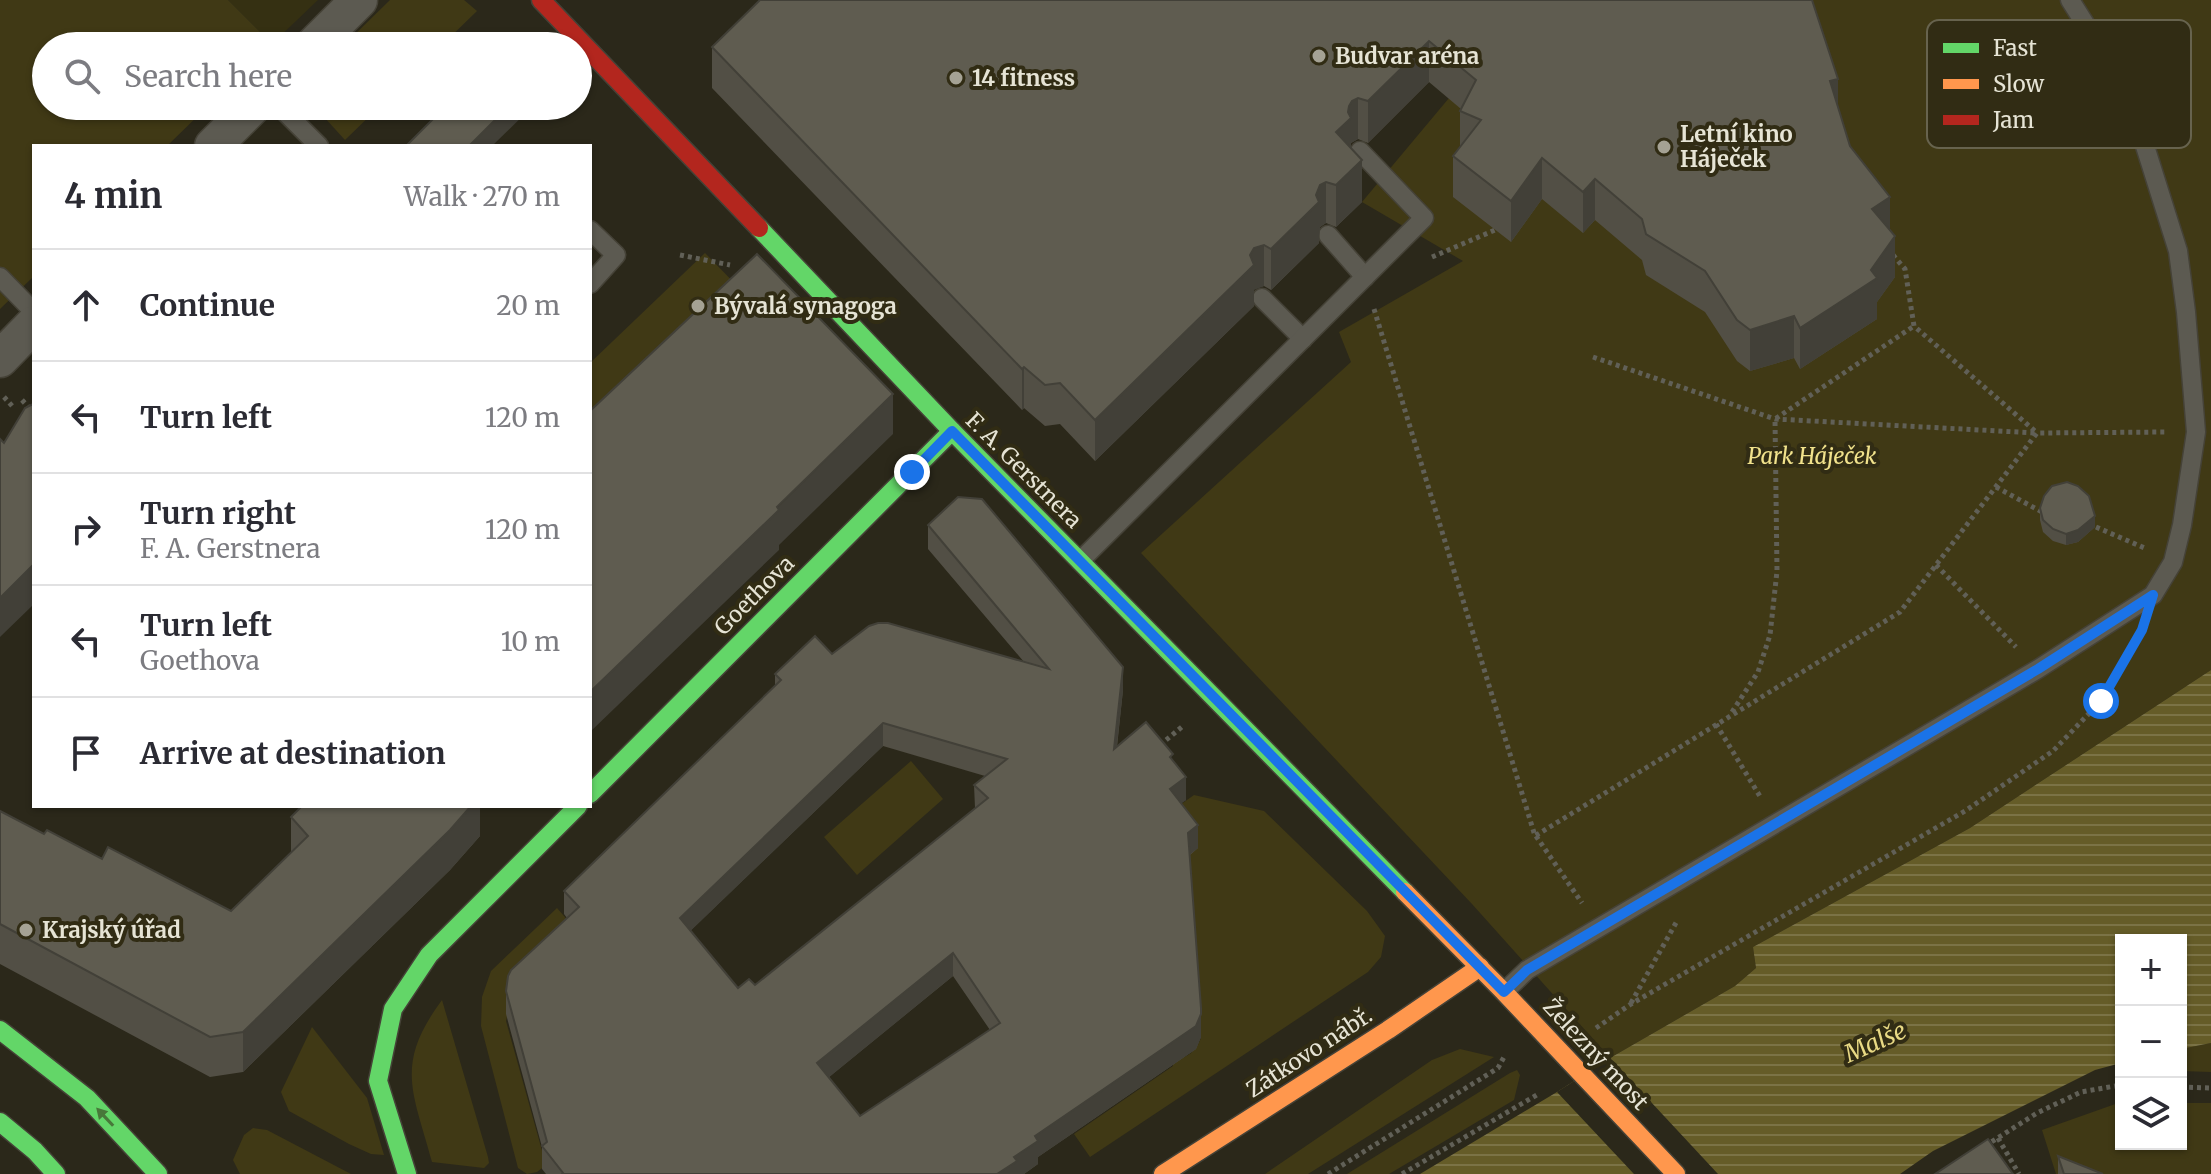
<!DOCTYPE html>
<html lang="en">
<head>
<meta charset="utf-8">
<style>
  body { margin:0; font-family:Merriweather,serif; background:#f7f7f7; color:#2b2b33 }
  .controls { position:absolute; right:24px; bottom:24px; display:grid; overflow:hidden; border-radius:0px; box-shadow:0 2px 6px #0004 }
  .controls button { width:72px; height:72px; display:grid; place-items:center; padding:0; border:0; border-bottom:2px solid #e1e1e2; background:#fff; color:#2b2b33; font:40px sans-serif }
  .stop { position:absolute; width:24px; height:24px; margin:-18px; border:6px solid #1a73e8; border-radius:50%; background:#fff }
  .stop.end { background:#1a73e8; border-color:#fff; box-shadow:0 2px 8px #0008 }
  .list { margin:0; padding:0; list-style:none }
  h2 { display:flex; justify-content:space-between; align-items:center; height:104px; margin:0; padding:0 32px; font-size:34px }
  h2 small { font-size:26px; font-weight:400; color:#7c7c81 }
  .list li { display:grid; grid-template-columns:52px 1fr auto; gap:24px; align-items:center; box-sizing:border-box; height:112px; padding:0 32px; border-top:2px solid #e1e1e2 }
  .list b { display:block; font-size:30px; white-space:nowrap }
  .list p { margin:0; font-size:26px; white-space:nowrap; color:#7c7c81 }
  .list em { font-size:26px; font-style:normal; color:#7c7c81 }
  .icon { flex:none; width:44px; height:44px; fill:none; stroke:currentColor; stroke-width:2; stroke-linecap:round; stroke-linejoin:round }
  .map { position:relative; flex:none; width:2211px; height:1174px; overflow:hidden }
  .search { position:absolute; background:#fff; box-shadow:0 2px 6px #0004; left:32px; top:32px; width:560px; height:88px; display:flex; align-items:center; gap:20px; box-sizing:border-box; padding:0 28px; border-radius:44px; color:#7c7c81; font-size:30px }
  .panel { position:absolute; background:#fff; box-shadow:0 2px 6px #0004; left:32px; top:144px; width:560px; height:664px; border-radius:0px }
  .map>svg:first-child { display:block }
</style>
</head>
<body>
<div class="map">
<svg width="2211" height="1174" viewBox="0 0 2211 1174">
  <defs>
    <pattern id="water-rules" width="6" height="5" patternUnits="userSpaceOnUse" patternTransform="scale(2)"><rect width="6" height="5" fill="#655c28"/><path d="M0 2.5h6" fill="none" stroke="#7b7346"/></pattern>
  </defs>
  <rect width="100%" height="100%" fill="#2b281a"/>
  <path fill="#353012" d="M228,0H318L272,44Z"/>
  <g fill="#403915">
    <path d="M0,0H228L272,44L270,46H46V106H208L167,146H34V276L0,309Z"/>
    <path d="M390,0H464L477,11L441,46H343Z"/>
    <path d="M1531,0H2211V670L1970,828L1753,947L1756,968L1735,986L1610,1058L1472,904L1141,553L1351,362L1339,332L1463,261L1362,202Z"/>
    <path d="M314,106H380L345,140Z"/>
    <path d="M705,253L747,296L590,428V363Z"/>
    <path d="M911,761L943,799L857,875L824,837Z"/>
    <path d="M1194,795L1264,811L1367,911L1385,936L1381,957L1368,972L1090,1157L1074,1134L1173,1066V1060C1188,1058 1195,1052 1201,1038L1170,812Z"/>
    <path d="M557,908L577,931L512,992L506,1021L546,1165L537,1172L527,1174L518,1168L481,1026L482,997L491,971Z"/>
    <path d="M442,1000L488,1157L489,1163L484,1168L432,1162C413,1091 394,1065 442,1000Z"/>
    <path d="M312,1027L367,1098L384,1155L371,1154L349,1144L289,1111L281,1092Z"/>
    <path d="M2211,1043V1072L2181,1071V1049Z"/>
    <path d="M1460,1049L1494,1057L1308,1174H1265L1432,1060Z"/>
    <path d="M1517,1070L1520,1075L1514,1100L1389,1174H1347L1510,1073Z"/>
    <path d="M2121,1102V1144H2181V1103H2211V1174H2056L2042,1130Z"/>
    <path d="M253,1128L267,1130L351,1174H240L233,1160L244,1135Z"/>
  </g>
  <path fill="url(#water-rules)" d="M2211,670V1043L2181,1049V940H2121V1063L2095,1070L1933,1151L1900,1174H1420L1557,1092L1610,1058L1735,986L1756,968L1753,947L1970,828Z"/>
  <path fill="#2b281a" d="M1610,1058L1718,1174H1634L1557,1092Z"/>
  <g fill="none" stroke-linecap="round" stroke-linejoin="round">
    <g stroke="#454237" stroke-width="21">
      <g id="lane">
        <path d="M279,106L319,146"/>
        <path d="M590,230L616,255L590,284"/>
        <path d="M1328,235L1365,277"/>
        <path d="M0,277L34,312"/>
        <path d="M1262,298L1303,339"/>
        <path d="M1080,561L1424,218L1360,151"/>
        <path d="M1504,992L1527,970L2038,669L2153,595L2173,562L2182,525L2196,432L2186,312L2178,251L2128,92L2070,0"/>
      </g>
    </g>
    <g stroke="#454237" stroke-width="39">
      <g id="street">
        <path d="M313,46L359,0"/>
        <path d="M213,146L253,106"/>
        <path d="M0,359L34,324"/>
      </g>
    </g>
    <g stroke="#454237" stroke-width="21">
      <g id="fast">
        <path d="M759,228L952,431L1405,892"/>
        <path d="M590,794L952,431"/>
        <path d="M0,1030L87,1098L158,1174"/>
        <path d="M0,1122L35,1151L56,1174"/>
        <path d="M407,1174L378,1081L393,1009L429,955L578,806"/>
      </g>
    </g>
    <g stroke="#454237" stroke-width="21">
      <g id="slow">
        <path d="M1405,892L1504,992L1676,1174"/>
        <path d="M1163,1174L1388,1030L1480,967"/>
      </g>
    </g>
    <g stroke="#454237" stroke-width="21">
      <path id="jam" d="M541,0L759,228"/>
    </g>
    <g stroke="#616057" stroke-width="5" stroke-dasharray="4 4" stroke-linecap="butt">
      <path d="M680,255L730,265"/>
      <path d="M1893,255L1905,269L1914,326L2036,432"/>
      <path d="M1432,257L1495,230"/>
      <path d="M1374,309L1535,836L1900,612L2037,433L2167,432"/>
      <path d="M1593,357L1775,419L2036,433"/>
      <path d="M4,397L14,408"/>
      <path d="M22,400L32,411"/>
      <path d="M1996,487L2042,512"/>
      <path d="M2096,527L2147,549"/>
      <path d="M1936,565L2016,647"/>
      <path d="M1732,712L1758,672L1770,635L1777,571L1775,419L1914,326"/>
      <path d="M1716,724L1761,798"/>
      <path d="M1160,745L1183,726"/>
      <path d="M1536,836L1582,903"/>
      <path d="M1631,1003L1677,921"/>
      <path d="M1596,1028L1631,1004L1965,811L2053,751L2101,701L2132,647"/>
      <path d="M2181,1087L2211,1088"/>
      <path d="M1998,1138L2019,1174"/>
      <path d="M1985,1146L2037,1113L2081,1092L2121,1085"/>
      <path d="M1328,1174L1498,1068L1504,1057"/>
      <path d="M1402,1174L1540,1093"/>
    </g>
    <use href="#lane" stroke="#5c5a51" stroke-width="18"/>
    <use href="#street" stroke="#5c5a51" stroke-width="36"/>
    <use href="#fast" stroke="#63d668" stroke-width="18"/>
    <use href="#slow" stroke="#ff974d" stroke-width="18"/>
    <use href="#jam" stroke="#b3261e" stroke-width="18"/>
  </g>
  <g fill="#524f45" fill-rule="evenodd">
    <path d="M1812,0L1838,107L1850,146L1890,230L1895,277L1877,302V319L1800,369L1794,358L1750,371L1737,361L1705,312L1646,275L1642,260L1595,220L1583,233L1542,199L1511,242L1453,197V156L1460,147V111L1461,109L1429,82L1368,143L1358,139L1351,143V149L1362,202L1336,227L1326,223L1320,227L1319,243L1271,290L1264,286L1254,289V306L1095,461L1060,424L1045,426L1024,408L1022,410L712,88V47Z"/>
    <path d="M2040,508L2095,527L2078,542L2066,545L2053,541L2043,532L2040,520Z"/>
    <path d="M928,525L1123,690L1117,747L1173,761L1186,800L1181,803L1198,848L1190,855L1201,1037L1196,1049L1038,1157V1164L1024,1174H546L542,1169V1147L506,1014V991L567,918L564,914V891L775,686V674L832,654L1024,662L928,549ZM883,746L985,776L974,785L975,808L755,985L738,988L690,931ZM953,976L990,1030L860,1116L829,1077Z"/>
    <path d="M480,806V836L450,870L243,1072L210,1077L0,964V811L44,834L231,911L291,852V817Z"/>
    <path d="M2058,1156L2103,1174H2058Z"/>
  </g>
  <g fill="#424038">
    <path d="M1429,41V82L1368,143V101Z"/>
    <path d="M1838,79V120L1830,81Z"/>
    <path d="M1358,98V139L1351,143V159L1336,132L1349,106L1352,101Z"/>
    <path d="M509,106H533L492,146H469Z"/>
    <path d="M1542,158V199L1511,242V201Z"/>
    <path d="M1362,160V202L1336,227V185Z"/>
    <path d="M1595,179V220L1583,233V192Z"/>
    <path d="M1326,182V223L1320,227L1319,243L1271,290V249L1316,195L1320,185Z"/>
    <path d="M1890,197V238L1872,209Z"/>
    <path d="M1895,236V277L1877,302V319L1800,369V328L1871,270Z"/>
    <path d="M1264,245V286L1254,290V306L1095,461V420L1250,255L1254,248Z"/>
    <path d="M1794,316V358L1750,371V330Z"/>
    <path d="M1024,367V408L1022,410V369Z"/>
    <path d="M893,394V434L779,545V550L590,732V692Z"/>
    <path d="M2095,516V527L2078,542L2066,545V534Z"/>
    <path d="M34,564V604L0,637V598Z"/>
    <path d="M1123,667V690L1114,772V749Z"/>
    <path d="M883,723V746L680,941V918Z"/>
    <path d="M1186,777V800L1170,812V789Z"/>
    <path d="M471,806H480V836L450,870L243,1072V1032Z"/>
    <path d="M1198,825V848L1188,856V833Z"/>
    <path d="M953,953V976L817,1087V1063Z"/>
    <path d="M1201,1014V1037L1196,1049L1038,1157V1164L1024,1174H997L1035,1136Z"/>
  </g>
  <g fill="#5f5c50" stroke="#424038" stroke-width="2" fill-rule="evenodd">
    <path d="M760,0H1812L1838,79L1830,81L1850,146L1890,197L1872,209L1895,236L1871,270L1877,278L1800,328L1794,316L1750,330L1737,320L1705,271L1646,234L1642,219L1595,179L1583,192L1542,158L1511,201L1453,156L1481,120L1460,111L1476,80L1429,41L1368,101L1358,98L1352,101L1349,106L1348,112L1351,118L1336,132L1362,160L1336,185L1326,182L1320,185L1316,195L1319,202L1271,249L1264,245L1254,248L1250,255L1254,265L1095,420L1060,383L1045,385L1024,367L1022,369L712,47Z"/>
    <path d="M446,106H509L469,146H406Z"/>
    <path d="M757,254L893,394L777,507L779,510L590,692V411Z"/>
    <path d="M33,404H34V564L0,598V439L4,443L25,408Z"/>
    <path d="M2067,482L2078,486L2089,496L2095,516L2078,530L2066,534L2053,529L2043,520L2040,508L2044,496L2052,486Z"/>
    <path d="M958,497L982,499L1123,667L1114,749L1146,722L1173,754L1170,757L1186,777L1170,789L1198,825L1188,833L1201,1008V1014L1196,1026L1035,1136L1038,1141L1014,1157L1017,1161L997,1174H562L563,1173L542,1146L547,1142L506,991L508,976L511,970L579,907L564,891L781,680L775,674L815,636L832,654L869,626L878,623H888L1049,669L928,525ZM883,723L1007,759L974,785L988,798L755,985L749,979L738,988L680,918ZM953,953L1000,1023L860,1116L817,1063Z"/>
    <path d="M302,806H471L450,830L243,1032L210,1037L0,924V811L44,834L47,830L102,859L108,847L231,911L308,836L291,817Z"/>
    <path d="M1988,1139L2013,1174H1935Z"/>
    <path d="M2058,1156L2103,1174H2064Z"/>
  </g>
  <defs><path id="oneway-solid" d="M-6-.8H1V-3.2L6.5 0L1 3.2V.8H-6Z" transform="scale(2)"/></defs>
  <use fill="#48783a" href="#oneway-solid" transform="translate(105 1117) rotate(-133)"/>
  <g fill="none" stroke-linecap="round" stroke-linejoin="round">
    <path stroke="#1a73e8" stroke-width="10" d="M912,472L952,431L1504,992L1527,970L2038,669L2153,595L2142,630L2101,701"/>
  </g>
  <g fill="#a5a294" stroke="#312c14" stroke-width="3">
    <circle cx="1319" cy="56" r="8"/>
    <circle cx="956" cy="78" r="8"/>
    <circle cx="1664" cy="147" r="8"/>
    <circle cx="698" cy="306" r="8"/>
    <circle cx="26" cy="930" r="8"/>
  </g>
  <g text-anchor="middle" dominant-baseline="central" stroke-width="8" stroke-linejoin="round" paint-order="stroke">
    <g font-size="22" font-weight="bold" fill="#e6e4d5" stroke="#312c14" text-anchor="start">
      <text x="1335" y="56">Budvar aréna</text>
      <text x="972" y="78">14 fitness</text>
      <text x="1680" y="134">Letní kino<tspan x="1680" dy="25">Háječek</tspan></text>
      <text x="714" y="306">Bývalá synagoga</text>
      <text x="42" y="930">Krajský úřad</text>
    </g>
    <g font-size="22" font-style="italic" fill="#f1e28c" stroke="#312c14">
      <text x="1812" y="456">Park Háječek</text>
    </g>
    <g font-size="22" fill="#e6e4d5" stroke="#312c14">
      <text transform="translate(1024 470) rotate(45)">F. A. Gerstnera</text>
      <text transform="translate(754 595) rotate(-45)">Goethova</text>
      <text transform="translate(1309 1052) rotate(-33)">Zátkovo nábř.</text>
      <text transform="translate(1596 1054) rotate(47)">Železný most</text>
    </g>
    <g font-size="24" font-style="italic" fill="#e8d984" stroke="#312c14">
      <text transform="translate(1875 1042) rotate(-24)">Malše</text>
    </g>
  </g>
  <rect x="1927" y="20" width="264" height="128" rx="12" fill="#312c14" stroke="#67634e" stroke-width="2"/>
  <rect x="1943" y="43" width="36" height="10" fill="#63d668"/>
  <rect x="1943" y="79" width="36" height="10" fill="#ff974d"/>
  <rect x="1943" y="115" width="36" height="10" fill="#b3261e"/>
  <g font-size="22" fill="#e6e4d5">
    <text x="1993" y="56">Fast</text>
    <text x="1993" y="92">Slow</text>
    <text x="1993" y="128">Jam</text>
  </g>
</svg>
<div class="controls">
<button>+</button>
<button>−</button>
<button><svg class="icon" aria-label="layers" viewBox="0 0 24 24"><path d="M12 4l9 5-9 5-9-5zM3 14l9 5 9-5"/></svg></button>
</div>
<div class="stop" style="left:2101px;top:701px"></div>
<div class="stop end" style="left:912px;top:472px"></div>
<div class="search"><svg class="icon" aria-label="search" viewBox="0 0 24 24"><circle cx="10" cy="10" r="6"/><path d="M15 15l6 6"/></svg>Search here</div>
<section class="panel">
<h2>4 min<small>Walk · 270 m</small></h2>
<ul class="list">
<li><svg class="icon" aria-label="ahead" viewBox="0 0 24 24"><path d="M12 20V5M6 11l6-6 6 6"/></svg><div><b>Continue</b></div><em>20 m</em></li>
<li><svg class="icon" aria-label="left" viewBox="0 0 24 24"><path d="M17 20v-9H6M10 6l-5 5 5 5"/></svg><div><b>Turn left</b></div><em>120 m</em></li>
<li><svg class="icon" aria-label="right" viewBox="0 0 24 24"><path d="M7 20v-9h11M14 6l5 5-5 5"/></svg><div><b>Turn right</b><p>F. A. Gerstnera</p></div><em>120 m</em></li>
<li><svg class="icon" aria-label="left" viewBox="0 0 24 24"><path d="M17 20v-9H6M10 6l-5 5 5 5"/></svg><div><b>Turn left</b><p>Goethova</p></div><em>10 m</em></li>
<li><svg class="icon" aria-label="arrive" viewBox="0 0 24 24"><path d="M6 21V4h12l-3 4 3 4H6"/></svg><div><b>Arrive at destination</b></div></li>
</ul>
</section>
</div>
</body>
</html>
